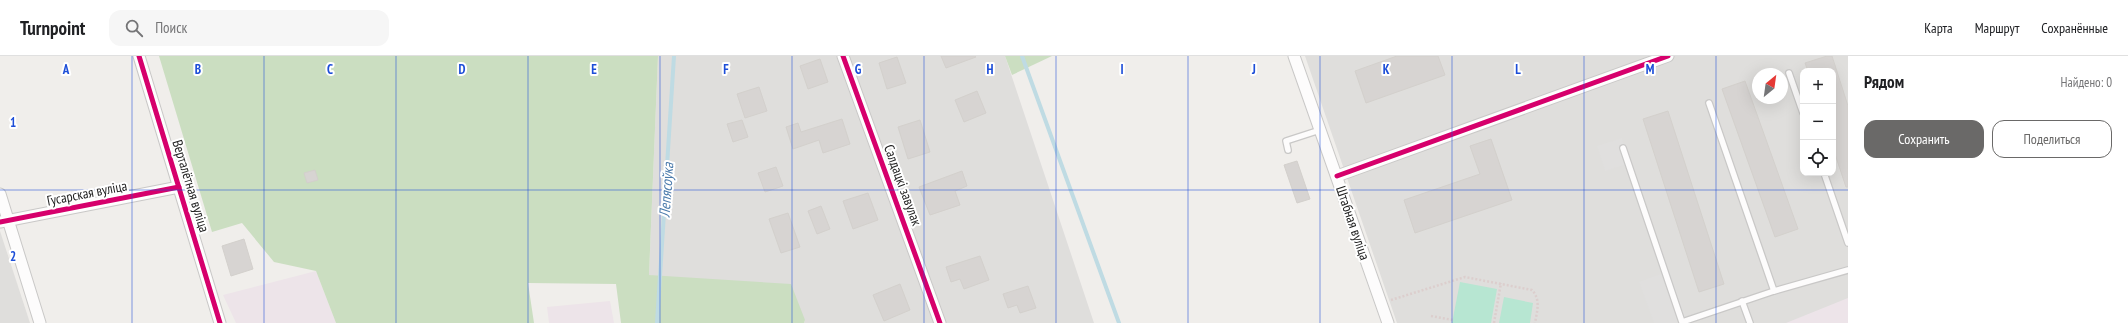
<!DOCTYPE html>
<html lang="ru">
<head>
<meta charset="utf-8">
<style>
  body { margin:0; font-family:"PT Sans Narrow",sans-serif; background:#f6f6f6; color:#202124 }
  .controls { position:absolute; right:12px; top:12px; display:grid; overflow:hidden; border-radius:8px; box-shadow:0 4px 16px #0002 }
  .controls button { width:36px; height:36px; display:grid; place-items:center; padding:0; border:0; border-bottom:1px solid #e0e0e0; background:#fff; color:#202124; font:20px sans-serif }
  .compass { position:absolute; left:1752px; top:12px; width:36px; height:36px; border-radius:50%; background:#fff; box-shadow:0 4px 16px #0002; rotate:29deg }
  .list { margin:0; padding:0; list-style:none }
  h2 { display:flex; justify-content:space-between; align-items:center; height:52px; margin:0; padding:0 16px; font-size:17px }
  h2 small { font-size:13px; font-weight:400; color:#757577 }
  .actions { display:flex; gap:8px; padding:12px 16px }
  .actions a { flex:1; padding:9px 0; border:1px solid #6a6968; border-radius:12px; text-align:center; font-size:14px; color:#6a6968 }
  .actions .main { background:#6a6968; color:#fff }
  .icon { flex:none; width:22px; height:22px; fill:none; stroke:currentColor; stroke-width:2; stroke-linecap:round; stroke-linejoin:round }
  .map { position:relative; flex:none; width:1848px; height:267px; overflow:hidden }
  header { display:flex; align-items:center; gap:24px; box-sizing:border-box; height:56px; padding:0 20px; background:#fff; border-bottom:1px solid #e0e0e0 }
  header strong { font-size:19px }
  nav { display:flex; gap:22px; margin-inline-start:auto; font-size:14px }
  .search { width:280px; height:36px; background:#f6f6f6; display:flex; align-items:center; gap:10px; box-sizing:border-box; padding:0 14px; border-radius:12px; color:#757577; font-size:15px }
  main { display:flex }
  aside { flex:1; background:#fff }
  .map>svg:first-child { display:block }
</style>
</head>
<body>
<header>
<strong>Turnpoint</strong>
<div class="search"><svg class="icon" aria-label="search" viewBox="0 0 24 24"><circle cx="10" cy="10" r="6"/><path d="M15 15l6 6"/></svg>Поиск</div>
<nav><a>Карта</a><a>Маршрут</a><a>Сохранённые</a></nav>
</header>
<main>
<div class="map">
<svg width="1848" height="267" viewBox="0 0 1848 267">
  <rect width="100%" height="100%" fill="#f0eeeb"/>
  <g fill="#dfdedc" fill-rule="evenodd">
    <path d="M658,0H1005L1094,267H804L805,264L649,219Z"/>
    <path d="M1305,0H1848V267H1397ZM1803,15H1833V117H1803ZM1758,18H1782V42H1758Z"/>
    <path d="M0,175L30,267H0Z"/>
  </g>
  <g fill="#ede4e9">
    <path d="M316,215L336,267H236L223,239Z"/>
    <path d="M1848,242V267H1786Z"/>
    <path d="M610,245L614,267H549L547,251Z"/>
  </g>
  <g fill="#cbdec1">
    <path d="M159,0H658L649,219L791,228L805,264L804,267H621L616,228L528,227L534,267H336L316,215L274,206L242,167L212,176Z"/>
    <path d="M1005,0H1052L1012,19Z"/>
  </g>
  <g fill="#b7e6d2">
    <path d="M1460,226L1497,233L1491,267H1452Z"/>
    <path d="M1504,241L1533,247L1530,267H1499Z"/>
  </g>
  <g fill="#e0dfde">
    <path d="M1622,82L1630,107L1605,115L1597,90Z"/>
    <path d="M1669,215L1688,267H1654L1639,226Z"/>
  </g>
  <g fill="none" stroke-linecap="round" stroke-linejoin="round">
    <g stroke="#bfdbe3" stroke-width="4">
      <path d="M1022,0L1119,267"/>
      <path d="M657,267L674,0"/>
    </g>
  </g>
  <g fill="#d7d4d2" stroke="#d3d0cc">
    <path d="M941,0H975L976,1L946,12Z"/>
    <path d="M1397,0H1438L1445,19L1366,47L1355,15Z"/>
    <path d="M1827,0H1832L1848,50V131H1846L1833,92V15H1808L1805,7Z"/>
    <path d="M897,1L906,27L887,33L879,7Z"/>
    <path d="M820,3L828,26L808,33L800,10Z"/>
    <path d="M1745,25L1798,173L1775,181L1722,33Z"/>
    <path d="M759,31L767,55L745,62L737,38Z"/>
    <path d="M977,35L986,57L964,66L955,44Z"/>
    <path d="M1668,55L1724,228L1699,236L1643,63Z"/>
    <path d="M842,63L850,88L823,97L819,84L793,93L786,71L798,67L801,76Z"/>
    <path d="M742,64L748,81L733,86L727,68Z"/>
    <path d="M920,64L930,96L908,103L898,71Z"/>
    <path d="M1491,83L1512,144L1415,177L1404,144L1480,118L1470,90Z"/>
    <path d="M1297,105L1310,143L1297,147L1284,109Z"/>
    <path d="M776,111L783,130L765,136L758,117Z"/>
    <path d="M315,114L318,124L307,127L304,117Z"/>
    <path d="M962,115L967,130L955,135L960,149L930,159L919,131Z"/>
    <path d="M868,137L878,164L853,173L843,145Z"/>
    <path d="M821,150L830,173L817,178L808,155Z"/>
    <path d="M788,157L800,191L781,197L769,163Z"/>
    <path d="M244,183L253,213L231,220L222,190Z"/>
    <path d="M980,200L989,224L964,233L960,223L951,226L946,211Z"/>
    <path d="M900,228L910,254L884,265L873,239Z"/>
    <path d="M1028,230L1036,252L1020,257L1017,249L1008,252L1003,238Z"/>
  </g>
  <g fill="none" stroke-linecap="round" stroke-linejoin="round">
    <g stroke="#c9c8c7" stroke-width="8">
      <g id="service">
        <path d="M1789,17L1803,57"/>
        <path d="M1709,47L1774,235"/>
        <path d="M1623,92L1682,266L1774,235L1848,214"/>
        <path d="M1288,94L1286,85L1320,74"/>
        <path d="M1824,117L1848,187"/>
        <path d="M1742,245L1750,267"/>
      </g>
    </g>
    <g stroke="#c9c8c7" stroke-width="13">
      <g id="minor">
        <path d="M139,0L220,267"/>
        <path d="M843,0L940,267"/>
        <path d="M1294,0L1388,267"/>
        <path d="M1337,120L1668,0"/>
        <path d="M0,138L40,267"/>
        <path d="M0,166L179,131"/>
      </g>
    </g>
    <g stroke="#dccecd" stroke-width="2.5" stroke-dasharray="2 2" stroke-linecap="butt">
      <path d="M1391,244L1465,221L1532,234C1541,244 1537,255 1535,267"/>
      <path d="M1431,260L1453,264"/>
      <path d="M1494,267L1501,227"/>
    </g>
    <use href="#service" stroke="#fdfcfc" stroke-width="5.5"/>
    <use href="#minor" stroke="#fdfcfc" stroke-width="11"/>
    <g stroke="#fff" stroke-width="8">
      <g id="cycleway">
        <path d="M139,0L220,267"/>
        <path d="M843,0L940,267"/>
        <path d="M1337,120L1668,0"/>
        <path d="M0,166L179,131"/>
      </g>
    </g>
    <use href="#cycleway" stroke="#d6006c" stroke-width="5"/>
  </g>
  <path fill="none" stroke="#1d4ed8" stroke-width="1" stroke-opacity="0.55" d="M132,0V267M264,0V267M396,0V267M528,0V267M660,0V267M792,0V267M924,0V267M1056,0V267M1188,0V267M1320,0V267M1452,0V267M1584,0V267M1716,0V267M0,134H1848"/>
  <g text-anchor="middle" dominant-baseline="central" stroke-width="4" stroke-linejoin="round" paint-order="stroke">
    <g font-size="14" fill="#222" stroke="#fff">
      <text transform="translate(903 129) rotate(70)">Салдацкі завулак</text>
      <text transform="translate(191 130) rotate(73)">Верталётная вуліца</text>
      <text transform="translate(87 137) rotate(-11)">Гусарская вуліца</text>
      <text transform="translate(1353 167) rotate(71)">Штабная вуліца</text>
    </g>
    <g font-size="15" font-style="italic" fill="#4a7aab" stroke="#fff">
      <text transform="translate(666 134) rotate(-86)">Лепясоўка</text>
    </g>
  </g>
  <g font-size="13" text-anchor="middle" font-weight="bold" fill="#1d4ed8" stroke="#fff" stroke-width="4" stroke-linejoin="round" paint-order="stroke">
    <text x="66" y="18">A</text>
    <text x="198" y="18">B</text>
    <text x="330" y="18">C</text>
    <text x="462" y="18">D</text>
    <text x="594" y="18">E</text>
    <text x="726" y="18">F</text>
    <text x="858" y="18">G</text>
    <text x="990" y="18">H</text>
    <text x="1122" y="18">I</text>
    <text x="1254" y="18">J</text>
    <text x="1386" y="18">K</text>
    <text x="1518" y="18">L</text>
    <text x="1650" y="18">M</text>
    <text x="13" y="71">1</text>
    <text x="13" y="205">2</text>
  </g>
</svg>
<div class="controls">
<button>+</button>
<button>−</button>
<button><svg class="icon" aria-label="locate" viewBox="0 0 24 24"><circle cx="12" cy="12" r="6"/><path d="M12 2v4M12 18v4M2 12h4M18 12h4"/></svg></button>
</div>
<svg class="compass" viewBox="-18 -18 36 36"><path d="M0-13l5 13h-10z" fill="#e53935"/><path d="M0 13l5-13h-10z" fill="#757577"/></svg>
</div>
<aside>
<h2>Рядом<small>Найдено: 0</small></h2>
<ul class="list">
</ul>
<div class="actions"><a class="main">Сохранить</a><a>Поделиться</a></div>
</aside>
</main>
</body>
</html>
